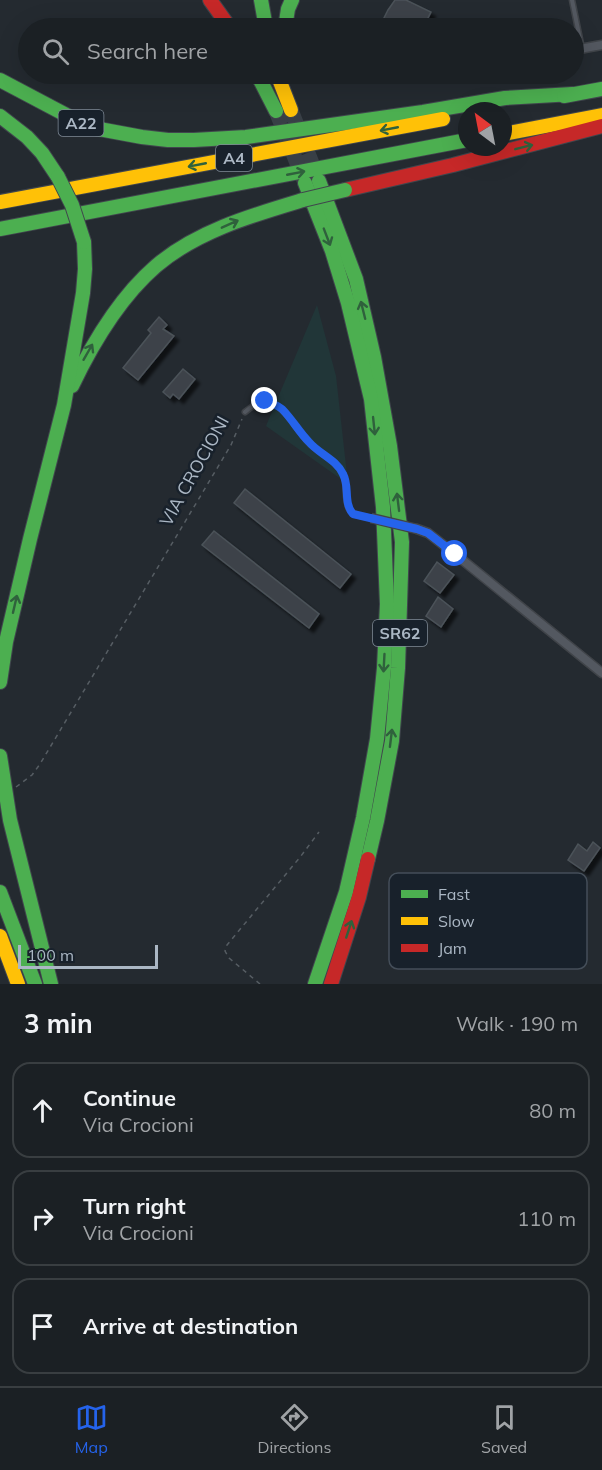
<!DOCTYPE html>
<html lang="en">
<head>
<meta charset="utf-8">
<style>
  body { margin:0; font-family:Mulish,sans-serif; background:#24282c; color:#f1f3f6 }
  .compass { position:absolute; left:458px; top:102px; width:54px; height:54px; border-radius:50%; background:#1b2024; box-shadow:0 6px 24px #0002; rotate:328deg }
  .scale { position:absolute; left:18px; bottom:15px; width:140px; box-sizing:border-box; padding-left:6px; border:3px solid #abb7c4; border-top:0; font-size:16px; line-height:21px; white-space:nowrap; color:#abb7c4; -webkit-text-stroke:4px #18212b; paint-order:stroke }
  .stop { position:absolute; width:18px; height:18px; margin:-14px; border:4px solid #2563eb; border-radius:50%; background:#fff }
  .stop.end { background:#2563eb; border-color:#fff; box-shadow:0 2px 6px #0008 }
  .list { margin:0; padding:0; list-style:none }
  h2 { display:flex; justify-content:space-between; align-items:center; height:78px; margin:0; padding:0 24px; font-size:26px }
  h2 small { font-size:20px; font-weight:400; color:#a0a3a6 }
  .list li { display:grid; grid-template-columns:39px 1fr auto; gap:18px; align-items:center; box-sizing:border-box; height:96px; margin:0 12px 12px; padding:0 12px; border:2px solid #393e41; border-radius:18px }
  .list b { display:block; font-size:22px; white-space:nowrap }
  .list p { margin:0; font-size:20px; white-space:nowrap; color:#a0a3a6 }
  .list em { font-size:20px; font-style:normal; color:#a0a3a6 }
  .icon { flex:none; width:33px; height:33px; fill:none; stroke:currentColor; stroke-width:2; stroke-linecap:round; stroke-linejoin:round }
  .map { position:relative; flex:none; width:602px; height:984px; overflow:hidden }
  .search { position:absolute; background:#1b2024; box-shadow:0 6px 24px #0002; left:18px; right:18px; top:18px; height:66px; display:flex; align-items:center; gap:15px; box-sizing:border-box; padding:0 21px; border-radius:33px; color:#a0a3a6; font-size:22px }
  .sheet { height:402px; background:#1b2024 }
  nav { display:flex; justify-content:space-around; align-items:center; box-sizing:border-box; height:84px; border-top:2px solid #393e41; background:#1b2024; font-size:16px; color:#a0a3a6 }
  nav a { display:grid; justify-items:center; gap:3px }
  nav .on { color:#2563eb }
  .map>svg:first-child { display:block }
</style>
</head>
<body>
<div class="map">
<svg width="602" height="984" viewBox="0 0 602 984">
  <defs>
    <filter id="shadow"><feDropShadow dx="4.5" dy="4.5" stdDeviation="1.5" flood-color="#0009"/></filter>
  </defs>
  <rect width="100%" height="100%" fill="#242a30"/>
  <path fill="#213638" d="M317,305L336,376L348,484L266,426Z"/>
  <g fill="#3e4349" stroke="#4b5259" stroke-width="1.5" filter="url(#shadow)">
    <path d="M395,0H406L431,12L423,28H405L392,22L390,28H379L388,10Z"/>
    <path d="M159,317L167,325L163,329L174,336L138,380L123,368L151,333L148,330Z"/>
    <path d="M183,369L195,379L179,399L173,394L170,398L163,392Z"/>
    <path d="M245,489L351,574L340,588L234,503Z"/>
    <path d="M214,531L319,614L309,628L202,545Z"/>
    <path d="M437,562L454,575L440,593L424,581Z"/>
    <path d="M438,597L453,609L441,627L426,616Z"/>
    <path d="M593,842L600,848L584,871L568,860L578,844L587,851Z"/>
  </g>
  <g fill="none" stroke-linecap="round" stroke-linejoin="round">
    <g stroke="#383f46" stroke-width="15" stroke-dasharray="15 8" stroke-linecap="butt">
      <path d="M291,110L319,181"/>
      <path d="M276,111L305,183"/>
    </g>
    <g stroke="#404449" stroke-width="7">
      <g id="lane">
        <path d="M572,0L582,49"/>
        <path d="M245,412C278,383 290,425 311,445C321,454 335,460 342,473C349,484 343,498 349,509C353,516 363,516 370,518"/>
      </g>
    </g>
    <g stroke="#404449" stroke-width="11">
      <g id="street">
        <path d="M574,50L602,45"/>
        <path d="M444,74C453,81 460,79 469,74"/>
        <path d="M417,529L428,533L455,554L602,673"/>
      </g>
    </g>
    <g stroke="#40464d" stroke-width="16">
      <g id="fast">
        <path d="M261,0L266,28"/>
        <path d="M285,28L288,9L292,0"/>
        <path d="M257,74L276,111"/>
        <path d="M0,80L70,117L99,129L142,137L168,140H194L246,137L423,112L505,98L573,94"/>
        <path d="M564,96L602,89"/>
        <path d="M0,116L27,137L42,153L58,177"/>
        <path d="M319,181L356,279L374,357L390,446L402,542L398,668L392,741L377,821L368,859"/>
        <path d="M305,183L332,251L348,303L371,399L383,507L387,604L384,668L377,739L363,818L346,892L315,984"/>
        <path d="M0,229L467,140"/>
        <path d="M72,386C93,342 119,298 156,266C197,231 253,215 303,200"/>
        <path d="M0,682L6,642L30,539L64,405L83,293L85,269L84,242"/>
        <path d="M0,756L10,820L51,984"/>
        <path d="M0,892L35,984"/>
      </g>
    </g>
    <g stroke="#40464d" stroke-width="16">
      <g id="slow">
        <path d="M277,74L291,110"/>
        <path d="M503,134L602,115"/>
        <path d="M0,202L443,119"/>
        <path d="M0,936L18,984"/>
      </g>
    </g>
    <g stroke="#40464d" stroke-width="16">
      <g id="jam">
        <path d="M210,0L230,28"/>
        <path d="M345,190L453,165L602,126"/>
        <path d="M331,984L359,897L368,859"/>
      </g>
    </g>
    <g stroke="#565d63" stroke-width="1.5" stroke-dasharray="4.5 4.5" stroke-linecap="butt">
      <path d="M16,787L32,775L40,764L231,445L242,419"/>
      <path d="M260,984L229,958L225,951L227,945L301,856L319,832"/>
    </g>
    <use href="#lane" stroke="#535860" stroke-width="4"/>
    <use href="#street" stroke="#535860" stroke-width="8"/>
    <use href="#fast" stroke="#4caf50" stroke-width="14"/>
    <use href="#slow" stroke="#ffc107" stroke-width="14"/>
    <use href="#jam" stroke="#c62828" stroke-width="14"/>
    <g stroke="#404449" stroke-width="11" stroke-linecap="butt">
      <path id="street-bridge" d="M371,518L417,529"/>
    </g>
    <g stroke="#40464d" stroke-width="16" stroke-linecap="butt">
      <g id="fast-bridge">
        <path d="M58,177L72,205L84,242"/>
        <path d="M303,200L345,190"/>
      </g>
    </g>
    <use href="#street-bridge" stroke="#535860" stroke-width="8"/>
    <use href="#fast-bridge" stroke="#4caf50" stroke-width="14"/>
  </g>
  <defs><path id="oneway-shaft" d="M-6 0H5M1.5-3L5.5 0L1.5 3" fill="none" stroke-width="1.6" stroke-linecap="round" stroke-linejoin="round" transform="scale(1.5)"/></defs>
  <g stroke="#2f613c">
    <use href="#oneway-shaft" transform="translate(389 129) rotate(169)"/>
    <use href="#oneway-shaft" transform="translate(524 147) rotate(-14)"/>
    <use href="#oneway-shaft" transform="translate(197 165) rotate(169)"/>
    <use href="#oneway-shaft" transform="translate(296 173) rotate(-11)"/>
    <use href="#oneway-shaft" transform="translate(230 224) rotate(-24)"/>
    <use href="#oneway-shaft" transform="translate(327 237) rotate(69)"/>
    <use href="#oneway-shaft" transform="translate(363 310) rotate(-104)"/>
    <use href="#oneway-shaft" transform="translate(88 352) rotate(-60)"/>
    <use href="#oneway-shaft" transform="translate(374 426) rotate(84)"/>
    <use href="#oneway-shaft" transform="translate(398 502) rotate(-97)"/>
    <use href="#oneway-shaft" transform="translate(15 604) rotate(-77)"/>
    <use href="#oneway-shaft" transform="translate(384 663) rotate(93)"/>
    <use href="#oneway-shaft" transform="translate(391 738) rotate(-83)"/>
    <use href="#oneway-shaft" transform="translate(349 929) rotate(-72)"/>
  </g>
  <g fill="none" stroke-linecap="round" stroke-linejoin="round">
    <path stroke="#2563eb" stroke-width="8" d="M265,401C272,403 277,405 282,409C292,419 299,432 309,442C319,454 336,459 343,474C350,487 343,502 353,514L417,529L428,533L455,554"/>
  </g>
  <g text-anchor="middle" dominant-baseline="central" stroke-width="5" stroke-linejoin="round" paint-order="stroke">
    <g fill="#18212b" stroke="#7f8a96" stroke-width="1.5">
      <rect x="58.5" y="110" width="45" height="26" rx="4.5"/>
      <rect x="216" y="145" width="36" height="26" rx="4.5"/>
      <rect x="373" y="620" width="54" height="26" rx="4.5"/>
    </g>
    <g font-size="16" font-weight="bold" fill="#abb7c4">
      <text x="81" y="123">A22</text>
      <text x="234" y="158">A4</text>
      <text x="400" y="633">SR62</text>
    </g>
    <g font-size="18" fill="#abb7c4" stroke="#18212b">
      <text transform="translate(194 471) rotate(-61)">VIA CROCIONI</text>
    </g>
  </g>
  <rect x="389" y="873" width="198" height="96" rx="9" fill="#18212b" stroke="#444e59" stroke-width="1.5"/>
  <rect x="401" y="890" width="27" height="8" fill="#4caf50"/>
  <rect x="401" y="917" width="27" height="8" fill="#ffc107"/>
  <rect x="401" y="944" width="27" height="8" fill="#c62828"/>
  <g font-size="16" fill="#abb7c4">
    <text x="438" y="900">Fast</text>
    <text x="438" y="927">Slow</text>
    <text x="438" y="954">Jam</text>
  </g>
</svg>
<svg class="compass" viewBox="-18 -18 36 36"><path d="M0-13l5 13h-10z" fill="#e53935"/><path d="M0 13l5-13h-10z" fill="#a0a3a6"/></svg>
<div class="scale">100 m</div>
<div class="stop" style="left:455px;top:554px"></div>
<div class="stop end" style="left:265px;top:401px"></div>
<div class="search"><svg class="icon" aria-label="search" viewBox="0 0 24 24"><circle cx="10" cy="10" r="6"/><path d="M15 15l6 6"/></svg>Search here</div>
</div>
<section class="sheet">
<h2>3 min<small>Walk · 190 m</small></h2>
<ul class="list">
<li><svg class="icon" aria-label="ahead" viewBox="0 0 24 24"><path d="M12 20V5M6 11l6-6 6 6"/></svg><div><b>Continue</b><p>Via Crocioni</p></div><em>80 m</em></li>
<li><svg class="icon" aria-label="right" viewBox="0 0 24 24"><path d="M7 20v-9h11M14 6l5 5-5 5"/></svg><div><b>Turn right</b><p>Via Crocioni</p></div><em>110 m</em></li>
<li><svg class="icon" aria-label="arrive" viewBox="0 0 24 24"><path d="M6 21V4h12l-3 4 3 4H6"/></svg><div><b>Arrive at destination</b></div></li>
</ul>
</section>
<nav>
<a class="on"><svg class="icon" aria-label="map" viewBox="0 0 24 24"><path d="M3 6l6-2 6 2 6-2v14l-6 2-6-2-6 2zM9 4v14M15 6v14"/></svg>Map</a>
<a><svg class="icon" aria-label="directions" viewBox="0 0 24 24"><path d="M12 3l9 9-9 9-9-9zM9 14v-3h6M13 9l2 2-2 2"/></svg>Directions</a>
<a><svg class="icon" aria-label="saved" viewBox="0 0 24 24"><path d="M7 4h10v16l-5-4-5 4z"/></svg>Saved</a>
</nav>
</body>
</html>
